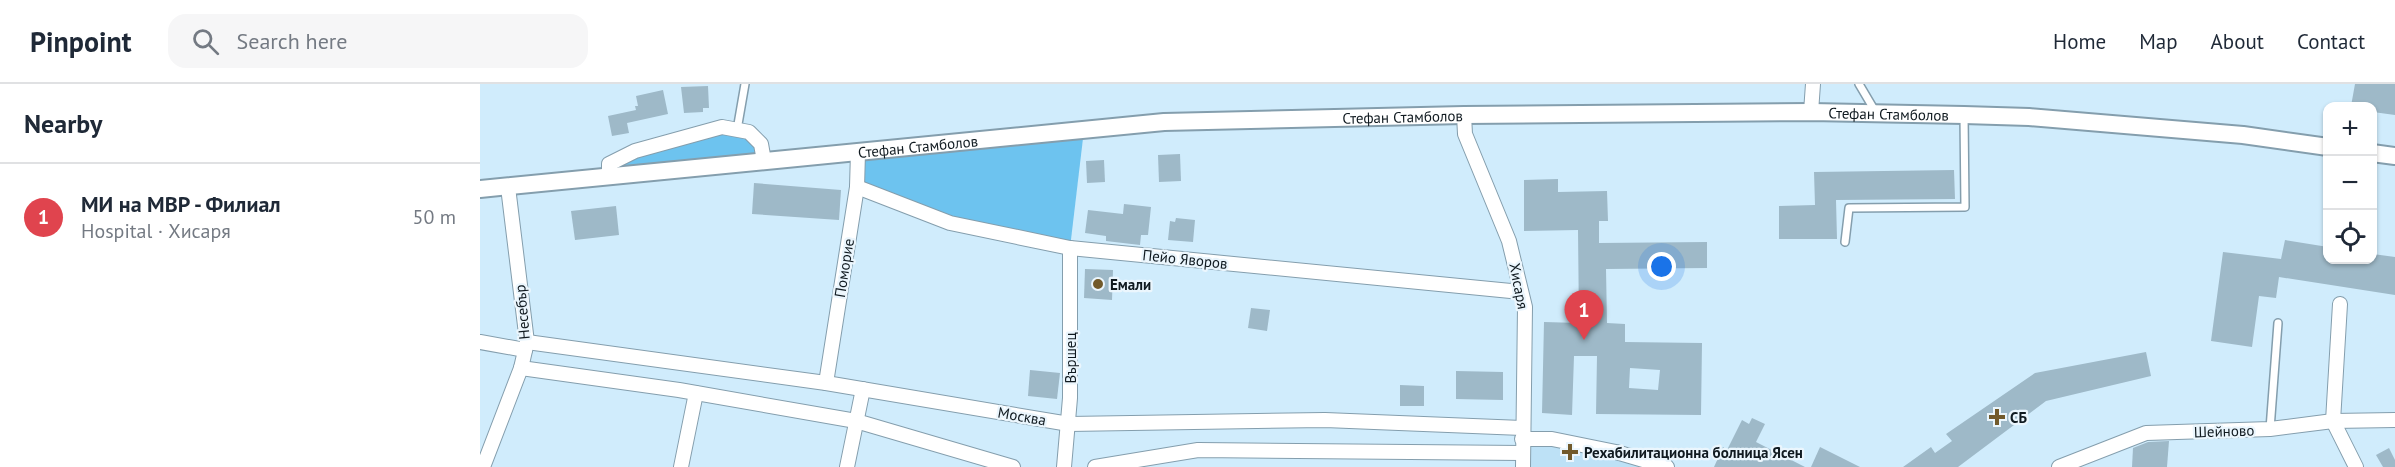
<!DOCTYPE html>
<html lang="en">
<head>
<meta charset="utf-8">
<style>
  body { margin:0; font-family:"PT Sans",sans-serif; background:#f6f6f7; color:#1f2937 }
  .controls { position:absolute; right:18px; top:18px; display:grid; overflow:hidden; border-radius:12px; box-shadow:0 2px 4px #0004 }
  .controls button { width:54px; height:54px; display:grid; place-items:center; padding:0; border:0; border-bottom:2px solid #e0e1e3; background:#fff; color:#1f2937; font:30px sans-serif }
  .you { position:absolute; left:1182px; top:183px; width:21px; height:21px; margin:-15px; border:4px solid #fff; border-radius:50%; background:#1a73e8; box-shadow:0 0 0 9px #1a73e833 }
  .badge { display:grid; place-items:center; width:39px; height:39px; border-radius:50%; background:#db2777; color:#fff; font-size:20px; font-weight:700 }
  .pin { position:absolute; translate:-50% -50px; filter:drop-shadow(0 2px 3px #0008) }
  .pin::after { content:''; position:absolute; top:32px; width:21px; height:18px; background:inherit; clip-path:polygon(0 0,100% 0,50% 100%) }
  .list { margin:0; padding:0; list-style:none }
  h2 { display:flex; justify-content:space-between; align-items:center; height:78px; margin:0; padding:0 24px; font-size:26px }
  h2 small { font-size:20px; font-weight:400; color:#747a83 }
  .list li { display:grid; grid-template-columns:39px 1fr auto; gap:18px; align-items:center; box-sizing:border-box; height:108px; padding:0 24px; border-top:2px solid #e0e1e3 }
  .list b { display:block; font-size:22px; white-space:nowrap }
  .list p { margin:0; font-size:20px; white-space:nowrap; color:#747a83 }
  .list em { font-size:20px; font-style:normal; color:#747a83 }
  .icon { flex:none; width:33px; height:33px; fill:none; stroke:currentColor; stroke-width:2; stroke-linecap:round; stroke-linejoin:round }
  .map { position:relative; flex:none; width:1915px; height:383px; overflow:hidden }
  header { display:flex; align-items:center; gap:36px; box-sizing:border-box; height:84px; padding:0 30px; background:#fff; border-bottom:2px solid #e0e1e3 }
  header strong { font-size:28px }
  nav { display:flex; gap:33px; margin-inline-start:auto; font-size:21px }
  .search { width:420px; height:54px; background:#f6f6f7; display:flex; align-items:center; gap:15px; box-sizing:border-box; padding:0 21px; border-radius:18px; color:#747a83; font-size:22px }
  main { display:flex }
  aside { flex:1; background:#fff }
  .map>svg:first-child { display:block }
</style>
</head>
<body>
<header>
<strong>Pinpoint</strong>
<div class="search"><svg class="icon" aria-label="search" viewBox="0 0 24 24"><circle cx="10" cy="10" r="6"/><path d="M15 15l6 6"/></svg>Search here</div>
<nav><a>Home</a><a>Map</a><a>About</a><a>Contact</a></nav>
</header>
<main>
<aside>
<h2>Nearby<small></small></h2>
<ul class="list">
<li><span class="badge" style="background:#e0444e">1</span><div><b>МИ на МВР - Филиал</b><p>Hospital · Хисаря</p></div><em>50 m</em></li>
</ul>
</aside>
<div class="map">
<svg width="1915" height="383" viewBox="0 0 1915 383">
  <rect width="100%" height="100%" fill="#d0ecfc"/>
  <path fill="#bde1f6" d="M1042,355L1187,383H1043Z"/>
  <g fill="#6dc3ef">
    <path d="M242,43L269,48L284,77L129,92V80Z"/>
    <path d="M604,46L590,164L470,139L377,103L378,68Z"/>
  </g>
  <g fill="#9eb9c8" fill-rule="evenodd">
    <path d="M1875,0H1915V31L1893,28V22H1871Z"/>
    <path d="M228,2L229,24H223V28L204,29L201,3Z"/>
    <path d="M183,6L188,30L147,39L149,49L132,52L128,32L156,26L155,22H158L156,12Z"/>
    <path d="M700,70L701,97L679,98L678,71Z"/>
    <path d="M624,76L625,98L607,99L606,77Z"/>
    <path d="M1474,86L1475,115L1356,116L1357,155H1299V122L1335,121L1334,88Z"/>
    <path d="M1078,95V108L1127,107L1128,137H1119V159L1227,158V184L1126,185L1127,239L1145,240V258L1222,259L1221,331L1116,330L1117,272H1094L1092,331L1062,329L1064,238L1099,239L1098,146L1044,147V96ZM1150,284L1180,286L1178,306L1149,304Z"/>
    <path d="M274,99L361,106L359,136L272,130Z"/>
    <path d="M644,120L671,123L668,151H661L660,161L626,157V152L605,149L608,126L643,130Z"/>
    <path d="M136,122L139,151L95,156L91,127Z"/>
    <path d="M696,134L715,136L713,158L688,156L690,137L695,138Z"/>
    <path d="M1805,156L1848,163V176H1893V170L1915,173V211L1799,193L1796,214L1779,212L1772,263L1731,257L1743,168L1801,175Z"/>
    <path d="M605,185L633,186L632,216L604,214Z"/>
    <path d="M771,224L790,226L787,247L768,244Z"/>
    <path d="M1666,268L1671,292L1566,317L1478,383H1423L1451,363L1455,369L1472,357L1466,350L1555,289Z"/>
    <path d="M550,286L580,289L577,315L548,312Z"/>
    <path d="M976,287L1023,288V316L976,315Z"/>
    <path d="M920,301L944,302V322H920Z"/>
    <path d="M1272,334L1285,340L1276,358L1325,383H1234L1243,363L1247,366L1262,336L1269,340Z"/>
    <path d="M1689,357L1687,383H1652L1653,364L1668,358Z"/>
    <path d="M1340,363L1380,383H1331Z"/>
    <path d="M1909,364L1915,376V383H1903L1896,371Z"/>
  </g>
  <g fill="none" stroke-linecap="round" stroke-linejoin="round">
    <g stroke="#849ead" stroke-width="10">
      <g id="service">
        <path d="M1379,0L1395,27"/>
        <path d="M257,46L265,0"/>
        <path d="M1365,158L1369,124L1485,123L1484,31"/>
        <path d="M1790,345L1798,239"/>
      </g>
    </g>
    <g stroke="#849ead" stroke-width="16">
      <g id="minor">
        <path d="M1331,28L1333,0"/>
        <path d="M984,31L985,50L1029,157L1045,223L1043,383"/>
        <path d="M129,92V80L155,67L242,43L269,48L281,60L284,77"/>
        <path d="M377,103L470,139L590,164L1041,208"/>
        <path d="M1860,220L1853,337L1876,383"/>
        <path d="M0,258L45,266"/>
        <path d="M47,258L346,299L589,340L845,336L1042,344"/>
        <path d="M41,284L199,306L376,337L533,383"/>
        <path d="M346,299L377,103L378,68"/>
        <path d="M1042,355H1072L1136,368L1187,383"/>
        <path d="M3,383L41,284L47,258L28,103"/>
        <path d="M201,383L216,309"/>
        <path d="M367,383L383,305"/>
        <path d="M584,383L590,314V164"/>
        <path d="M615,383L718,366L1042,369"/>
        <path d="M1579,383L1666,349L1790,345L1853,337L1915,336"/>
      </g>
    </g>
    <g stroke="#849ead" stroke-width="20">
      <g id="tertiary">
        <path d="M1892,69L1915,72"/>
        <path id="s1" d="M0,105L684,38L984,31L1331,28L1484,31L1549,33L1763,51L1848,63"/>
      </g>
    </g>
    <use href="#service" stroke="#fff" stroke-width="7"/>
    <use href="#minor" stroke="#fff" stroke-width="14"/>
    <use href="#tertiary" stroke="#fff" stroke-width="16"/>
  </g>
  <g fill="#725a2b" stroke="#ebf6fd" stroke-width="2">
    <circle cx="618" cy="200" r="6"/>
    <path d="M1514 324h6v6h6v6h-6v6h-6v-6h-6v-6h6z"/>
    <path d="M1087 359h6v6h6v6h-6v6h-6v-6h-6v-6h6z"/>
  </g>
  <g text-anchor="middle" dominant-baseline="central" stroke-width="4.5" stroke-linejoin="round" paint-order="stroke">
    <g font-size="15" fill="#101a20" stroke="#ebf6fd">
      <text stroke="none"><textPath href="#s1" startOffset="1412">Стефан Стамболов</textPath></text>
      <text stroke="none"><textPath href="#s1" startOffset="926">Стефан Стамболов</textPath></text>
      <text stroke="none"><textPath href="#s1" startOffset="440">Стефан Стамболов</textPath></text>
      <text transform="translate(705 175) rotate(6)">Пейо Яворов</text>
      <text transform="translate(364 184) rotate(-81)">Поморие</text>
      <text transform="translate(1039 202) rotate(79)">Хисаря</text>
      <text transform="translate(42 228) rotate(-95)">Несебър</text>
      <text transform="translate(590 274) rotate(-90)">Вършец</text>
      <text transform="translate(542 332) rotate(10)">Москва</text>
      <text transform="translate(1744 347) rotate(-2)">Шейново</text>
    </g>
    <g font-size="15" font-weight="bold" fill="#101a20" stroke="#ebf6fd" text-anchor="start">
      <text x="630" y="200">Емали</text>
      <text x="1530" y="333">СБ</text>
      <text x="1104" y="368">Рехабилитационна болница Ясен</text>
    </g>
  </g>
</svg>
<div class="controls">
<button>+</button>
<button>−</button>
<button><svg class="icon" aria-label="locate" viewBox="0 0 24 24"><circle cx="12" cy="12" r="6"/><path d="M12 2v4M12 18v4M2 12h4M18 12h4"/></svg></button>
</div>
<div class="you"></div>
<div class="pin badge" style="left:1104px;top:256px;background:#e0444e">1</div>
</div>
</main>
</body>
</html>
